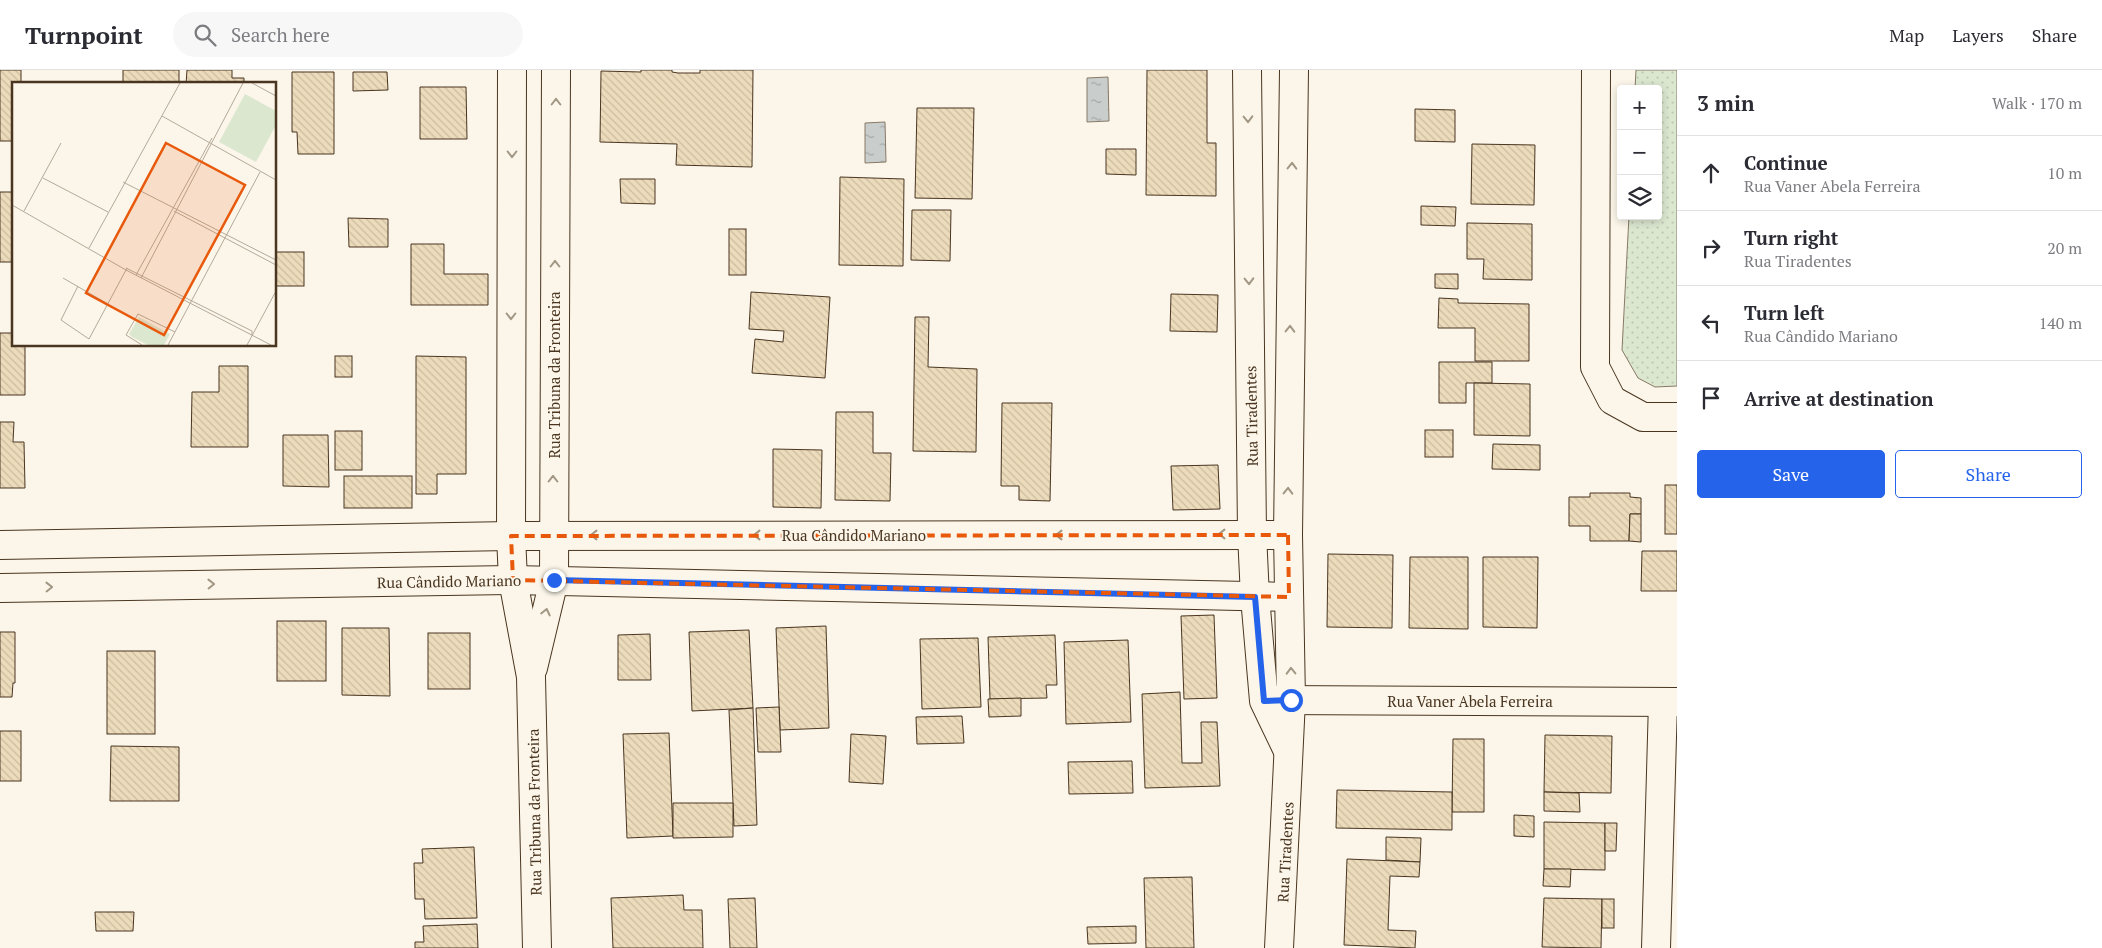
<!DOCTYPE html>
<html lang="en">
<head>
<meta charset="utf-8">
<style>
  body { margin:0; font-family:"PT Serif",serif; background:#f7f7f7; color:#2b2b33 }
  .controls { position:absolute; right:15px; top:15px; display:grid; overflow:hidden; border-radius:5px; box-shadow:0 2px 8px #0003 }
  .controls button { width:45px; height:45px; display:grid; place-items:center; padding:0; border:0; border-bottom:1px solid #e1e1e2; background:#fff; color:#2b2b33; font:25px sans-serif }
  .stop { position:absolute; width:15px; height:15px; margin:-11px; border:4px solid #2563eb; border-radius:50%; background:#fff }
  .stop.end { background:#2563eb; border-color:#fff; box-shadow:0 1px 5px #0008 }
  .list { margin:0; padding:0; list-style:none }
  h2 { display:flex; justify-content:space-between; align-items:center; height:65px; margin:0; padding:0 20px; font-size:21px }
  h2 small { font-size:16px; font-weight:400; color:#7c7c81 }
  .list li { display:grid; grid-template-columns:32px 1fr auto; gap:15px; align-items:center; box-sizing:border-box; height:75px; padding:0 20px; border-top:1px solid #e1e1e2 }
  .list b { display:block; font-size:19px; white-space:nowrap }
  .list p { margin:0; font-size:16px; white-space:nowrap; color:#7c7c81 }
  .list em { font-size:16px; font-style:normal; color:#7c7c81 }
  .actions { display:flex; gap:10px; padding:15px 20px }
  .actions a { flex:1; padding:11px 0; border:1px solid #2563eb; border-radius:5px; text-align:center; font-size:18px; color:#2563eb }
  .actions .main { background:#2563eb; color:#fff }
  .icon { flex:none; width:28px; height:28px; fill:none; stroke:currentColor; stroke-width:2; stroke-linecap:round; stroke-linejoin:round }
  .map { position:relative; flex:none; width:1677px; height:878px; overflow:hidden }
  header { display:flex; align-items:center; gap:30px; box-sizing:border-box; height:70px; padding:0 25px; background:#fff; border-bottom:1px solid #e1e1e2 }
  header strong { font-size:24px }
  nav { display:flex; gap:28px; margin-inline-start:auto; font-size:18px }
  .search { width:350px; height:45px; background:#f7f7f7; display:flex; align-items:center; gap:12px; box-sizing:border-box; padding:0 18px; border-radius:28px; color:#7c7c81; font-size:19px }
  main { display:flex }
  aside { flex:1; background:#fff }
  .map>svg:first-child { display:block }
</style>
</head>
<body>
<header>
<strong>Turnpoint</strong>
<div class="search"><svg class="icon" aria-label="search" viewBox="0 0 24 24"><circle cx="10" cy="10" r="6"/><path d="M15 15l6 6"/></svg>Search here</div>
<nav><a>Map</a><a>Layers</a><a>Share</a></nav>
</header>
<main>
<div class="map">
<svg width="1677" height="878" viewBox="0 0 1677 878">
  <defs>
    <pattern id="grass-dots" width="8" height="8" patternUnits="userSpaceOnUse" patternTransform="scale(1.25)"><rect width="8" height="8" fill="#dce7d0"/><path d="M2 2h.1M6 6h.1" fill="none" stroke="#bec7b2" stroke-width="1.8" stroke-linecap="round"/></pattern>
    <pattern id="water-ripples" width="26" height="14" patternUnits="userSpaceOnUse" patternTransform="scale(1.25)"><rect width="26" height="14" fill="#c9cecd"/><path d="M2 4q2-2 4 0t4 0M15 11q2-2 4 0t4 0" fill="none" stroke="#a5a8a6"/></pattern>
    <pattern id="building-back-hatch" width="6" height="6" patternUnits="userSpaceOnUse" patternTransform="scale(1.25)"><rect width="6" height="6" fill="#ecdcbc"/><path d="M-1 5l2 2M0 0l6 6M5-1l2 2" fill="none" stroke="#ccbda1"/></pattern>
  </defs>
  <rect width="100%" height="100%" fill="#fbf6e9"/>
  <path fill="url(#grass-dots)" stroke="#887966" d="M1636,0H1677V316L1655,317L1638,308L1622,280L1629,146H1658V19H1635Z"/>
  <g fill="url(#water-ripples)" stroke="#887966">
    <path d="M1108,7L1109,51L1087,52V8Z"/>
    <path d="M885,52L886,92L865,93V53Z"/>
  </g>
  <g fill="url(#building-back-hatch)" stroke="#4a3520">
    <path d="M0,0H21V14H14V71H0Z"/>
    <rect x="123" y="0" width="56" height="14"/>
    <path d="M187,0H232V8H244V14H186Z"/>
    <path d="M641,0H672V2L678,3H700V0H753L752,97L676,95L677,74L600,72L601,1L641,2Z"/>
    <path d="M1147,0H1207V73H1216V126L1146,125Z"/>
    <path d="M292,2H334V84H298L297,62H292Z"/>
    <path d="M353,2H387L388,20L353,21Z"/>
    <path d="M420,17H466L467,69H420Z"/>
    <path d="M917,38H974L972,129L915,128Z"/>
    <path d="M1415,39L1455,40V72L1415,71Z"/>
    <path d="M1472,74L1535,75L1534,135L1471,134Z"/>
    <path d="M1106,79H1136V105L1106,104Z"/>
    <path d="M840,107L904,109L903,196L839,195Z"/>
    <path d="M620,109H655V134L621,133Z"/>
    <rect x="0" y="122" width="14" height="70"/>
    <path d="M1421,136L1456,137L1455,156L1421,155Z"/>
    <path d="M912,140H951L950,191L911,190Z"/>
    <path d="M348,148L388,149V177H349Z"/>
    <path d="M1467,153L1532,154V210L1483,209L1484,189H1467Z"/>
    <rect x="729" y="159" width="17" height="46"/>
    <path d="M411,174H444V204H488V235H411Z"/>
    <rect x="275" y="182" width="29" height="34"/>
    <path d="M1435,204H1458V219L1435,218Z"/>
    <path d="M751,222L830,227L825,308L752,303L755,269L783,272L784,261L749,259Z"/>
    <path d="M1171,224L1218,225L1217,262L1170,261Z"/>
    <path d="M1439,228L1458,229V233L1529,234V291H1475V258H1438Z"/>
    <path d="M915,247H929L928,297L977,299L976,382L913,381Z"/>
    <path d="M0,263H14V275H25V325H0Z"/>
    <rect x="335" y="286" width="17" height="21"/>
    <path d="M416,286L466,287V404H437V424H416Z"/>
    <path d="M1439,292H1492V313H1466V333H1439Z"/>
    <path d="M219,296H248V377H191L192,322H219Z"/>
    <path d="M1474,313L1530,314V366L1474,365Z"/>
    <path d="M1002,333H1052L1050,431L1019,430V416H1001Z"/>
    <path d="M836,342H873V383H891L890,431L835,430Z"/>
    <path d="M0,352H14L13,372H24L25,418H0Z"/>
    <rect x="1425" y="360" width="28" height="27"/>
    <rect x="335" y="361" width="27" height="39"/>
    <path d="M283,365H328L329,417L283,416Z"/>
    <path d="M1493,374L1540,375V400L1492,399Z"/>
    <path d="M773,379L822,380L821,438L773,437Z"/>
    <path d="M1218,395L1220,439L1173,440L1171,396Z"/>
    <rect x="344" y="406" width="68" height="32"/>
    <rect x="1665" y="415" width="12" height="49"/>
    <path d="M1590,423H1630V427L1641,428V444H1630L1629,471H1590V456H1569V427H1590Z"/>
    <path d="M1630,444H1641V472L1629,471Z"/>
    <path d="M1642,481H1677V521H1641Z"/>
    <path d="M1328,484L1393,485L1392,558L1327,557Z"/>
    <path d="M1410,487H1468V559L1409,558Z"/>
    <path d="M1483,487H1538L1537,558L1483,557Z"/>
    <path d="M1214,545L1217,628L1184,629L1181,546Z"/>
    <rect x="277" y="551" width="49" height="60"/>
    <path d="M826,556L829,658L780,660L776,558Z"/>
    <path d="M342,558H389L390,626L342,625Z"/>
    <path d="M749,560L753,638L692,641L689,562Z"/>
    <path d="M0,562H15V613H13L12,627H0Z"/>
    <rect x="428" y="563" width="42" height="56"/>
    <path d="M650,564L651,610H618V565Z"/>
    <path d="M1055,565L1057,615H1046L1047,628L990,629L988,567Z"/>
    <path d="M978,568L981,637L922,639L920,569Z"/>
    <path d="M1128,570L1131,652L1066,654L1064,572Z"/>
    <rect x="107" y="581" width="48" height="83"/>
    <path d="M1180,622L1182,693H1202L1201,652H1217L1220,716L1145,718L1142,624Z"/>
    <path d="M1021,628V646L989,647L988,629Z"/>
    <path d="M779,637L781,682H758L756,638Z"/>
    <path d="M753,638L757,755L734,756L729,640Z"/>
    <path d="M962,646L964,673L917,674L916,647Z"/>
    <rect x="0" y="661" width="21" height="50"/>
    <path d="M669,663L673,766L627,768L623,664Z"/>
    <path d="M851,664L886,666L883,714L849,712Z"/>
    <path d="M1545,665L1612,666L1611,723L1544,722Z"/>
    <path d="M1453,669H1484V742H1452Z"/>
    <path d="M111,676L179,677V731H110Z"/>
    <path d="M1132,691L1133,723L1069,724L1068,692Z"/>
    <path d="M1337,720L1452,722V760L1336,758Z"/>
    <path d="M1544,722L1579,723L1580,742L1544,741Z"/>
    <path d="M673,733H733V767L673,768Z"/>
    <path d="M1514,745L1534,746V767L1514,766Z"/>
    <path d="M1544,752L1605,753V800L1544,799Z"/>
    <path d="M1605,753H1617L1616,781H1605Z"/>
    <path d="M1386,767L1421,768L1420,792L1386,790Z"/>
    <path d="M474,777L477,848L425,849L424,829H415L414,793H423L422,779Z"/>
    <path d="M1347,789L1420,792L1419,807L1390,806L1388,860L1416,861L1415,878L1344,875Z"/>
    <path d="M1544,799H1571L1570,817L1543,816Z"/>
    <path d="M1192,807L1194,878H1146L1144,808Z"/>
    <path d="M683,825L684,840H702L703,878H613L611,828Z"/>
    <path d="M755,828L757,878H730L728,829Z"/>
    <path d="M1544,828L1602,829L1601,878L1542,877Z"/>
    <rect x="1602" y="829" width="12" height="29"/>
    <path d="M95,842H134L133,861H96Z"/>
    <path d="M477,854L478,878H415V872H424L423,856Z"/>
    <path d="M1136,856V873L1088,874L1087,857Z"/>
  </g>
  <g fill="none" stroke-linecap="round" stroke-linejoin="round">
    <g stroke="#4a3520" stroke-width="30">
      <g id="minor">
        <path d="M512,0L511,466L513,510L531,607L537,878"/>
        <path d="M1247,0L1252,464L1255,527L1264,631L1288,681"/>
        <path d="M1596,0L1595,297L1612,330L1643,347H1677"/>
        <path d="M0,475L511,466L1288,465"/>
        <path d="M0,518L513,510L1289,527"/>
        <path d="M533,598L554,510L556,0"/>
        <path d="M1274,630L1677,632"/>
        <path d="M1279,878L1291,630L1288,465L1294,0"/>
        <path d="M1656,878L1663,632"/>
      </g>
    </g>
    <use href="#minor" stroke="#fbf6e9" stroke-width="28"/>
  </g>
  <defs><path id="oneway-chevron" d="M-2-3.5L2.5 0L-2 3.5" fill="none" stroke-width="1.6" stroke-linecap="round" stroke-linejoin="round" transform="scale(1.25)"/></defs>
  <g stroke="#a29684">
    <use href="#oneway-chevron" transform="translate(556 32) rotate(-90)"/>
    <use href="#oneway-chevron" transform="translate(1248 49) rotate(89)"/>
    <use href="#oneway-chevron" transform="translate(512 84) rotate(90)"/>
    <use href="#oneway-chevron" transform="translate(1292 96) rotate(-89)"/>
    <use href="#oneway-chevron" transform="translate(555 194) rotate(-90)"/>
    <use href="#oneway-chevron" transform="translate(1249 211) rotate(89)"/>
    <use href="#oneway-chevron" transform="translate(511 246) rotate(90)"/>
    <use href="#oneway-chevron" transform="translate(1290 259) rotate(-89)"/>
    <use href="#oneway-chevron" transform="translate(553 409) rotate(-90)"/>
    <use href="#oneway-chevron" transform="translate(1288 421) rotate(-89)"/>
    <use href="#oneway-chevron" transform="translate(1222 464) rotate(180)"/>
    <use href="#oneway-chevron" transform="translate(594 465) rotate(180)"/>
    <use href="#oneway-chevron" transform="translate(757 465) rotate(180)"/>
    <use href="#oneway-chevron" transform="translate(1059 465) rotate(180)"/>
    <use href="#oneway-chevron" transform="translate(211 514) rotate(-1)"/>
    <use href="#oneway-chevron" transform="translate(49 517) rotate(-1)"/>
    <use href="#oneway-chevron" transform="translate(546 542) rotate(-77)"/>
    <use href="#oneway-chevron" transform="translate(1291 601) rotate(-91)"/>
  </g>
  <g fill="none" stroke-linecap="round" stroke-linejoin="round">
    <path stroke="#2563eb" stroke-width="6" d="M554,510L1255,527L1264,631L1291,630"/>
  </g>
  <path fill="none" stroke="#e8590c" stroke-width="4" stroke-dasharray="10 6" stroke-linejoin="round" d="M1288,465L1289,527L513,510L511,466Z"/>
  <g text-anchor="middle" dominant-baseline="central" stroke-width="4" stroke-linejoin="round" paint-order="stroke">
    <g font-size="15" fill="#4a3520" stroke="#fbf6e9">
      <text transform="translate(554 305) rotate(-90)">Rua Tribuna da Fronteira</text>
      <text transform="translate(1251 346) rotate(-91)">Rua Tiradentes</text>
      <text x="854" y="465">Rua Cândido Mariano</text>
      <text transform="translate(449 511) rotate(-1)">Rua Cândido Mariano</text>
      <text x="1470" y="631">Rua Vaner Abela Ferreira</text>
      <text transform="translate(534 742) rotate(-91)">Rua Tribuna da Fronteira</text>
      <text transform="translate(1285 782) rotate(-87)">Rua Tiradentes</text>
    </g>
  </g>
  <g transform="translate(12 12)">
    <rect width="264" height="264" fill="#fbf6e9"/>
    <path d="M127,235L158,252L152,263H136L120,255L117,252Z" fill="#dce7d0"/>
    <path d="M233,12L264,29V43L244,80L207,60Z" fill="#dce7d0"/>
    <path fill="none" stroke="#b4a999" stroke-width="1" d="M240,1L264,14M150,34L264,98M31,96L96,130M111,100L264,178M0,123L114,188L259,263M12,129L49,61M162,129L264,183M77,166L168,1M114,186L240,249V253M124,193L200,56M51,196L96,222M129,196L231,1M66,204L49,238L77,257L115,186M130,263L114,253L126,232L163,250M156,263L248,90M235,263L264,209"/>
    <path fill="#e8590c" fill-opacity="0.15" stroke="#e8590c" stroke-width="2.5" d="M154,61L233,103L152,253L74,211Z"/>
    <rect width="264" height="264" fill="none" stroke="#4a3520" stroke-width="2.5"/>
  </g>
</svg>
<div class="controls">
<button>+</button>
<button>−</button>
<button><svg class="icon" aria-label="layers" viewBox="0 0 24 24"><path d="M12 4l9 5-9 5-9-5zM3 14l9 5 9-5"/></svg></button>
</div>
<div class="stop" style="left:1291px;top:630px"></div>
<div class="stop end" style="left:554px;top:510px"></div>
</div>
<aside>
<h2>3 min<small>Walk · 170 m</small></h2>
<ul class="list">
<li><svg class="icon" aria-label="ahead" viewBox="0 0 24 24"><path d="M12 20V5M6 11l6-6 6 6"/></svg><div><b>Continue</b><p>Rua Vaner Abela Ferreira</p></div><em>10 m</em></li>
<li><svg class="icon" aria-label="right" viewBox="0 0 24 24"><path d="M7 20v-9h11M14 6l5 5-5 5"/></svg><div><b>Turn right</b><p>Rua Tiradentes</p></div><em>20 m</em></li>
<li><svg class="icon" aria-label="left" viewBox="0 0 24 24"><path d="M17 20v-9H6M10 6l-5 5 5 5"/></svg><div><b>Turn left</b><p>Rua Cândido Mariano</p></div><em>140 m</em></li>
<li><svg class="icon" aria-label="arrive" viewBox="0 0 24 24"><path d="M6 21V4h12l-3 4 3 4H6"/></svg><div><b>Arrive at destination</b></div></li>
</ul>
<div class="actions"><a class="main">Save</a><a>Share</a></div>
</aside>
</main>
</body>
</html>
